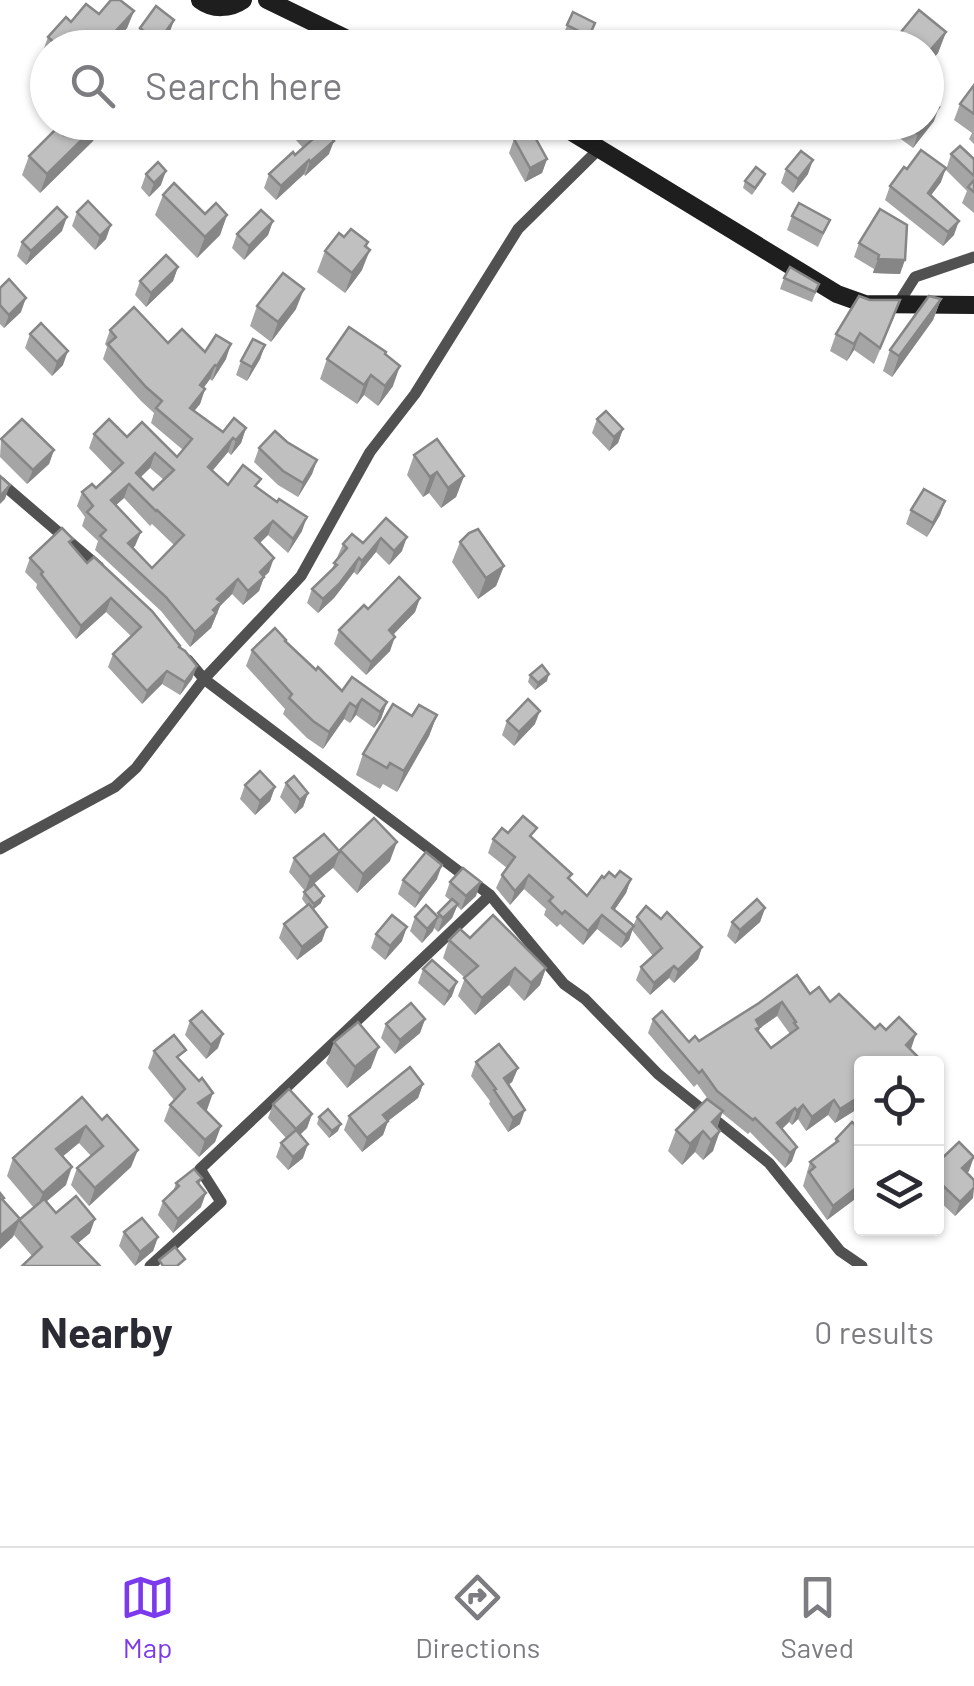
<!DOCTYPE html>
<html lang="en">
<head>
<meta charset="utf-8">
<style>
  body { margin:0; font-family:Barlow,sans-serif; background:#f2f2f3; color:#2b2b33 }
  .controls { position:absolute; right:30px; bottom:30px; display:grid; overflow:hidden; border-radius:10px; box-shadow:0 2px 8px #0004 }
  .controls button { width:90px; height:90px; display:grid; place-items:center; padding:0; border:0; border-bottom:2px solid #e1e1e2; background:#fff; color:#2b2b33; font:50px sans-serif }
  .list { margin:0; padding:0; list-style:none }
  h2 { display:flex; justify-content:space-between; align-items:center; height:130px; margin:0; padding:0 40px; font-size:42px }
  h2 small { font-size:32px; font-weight:400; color:#7c7c81 }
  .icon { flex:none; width:55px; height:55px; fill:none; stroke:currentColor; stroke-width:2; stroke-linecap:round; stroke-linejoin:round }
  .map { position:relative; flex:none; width:974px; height:1266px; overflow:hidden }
  .search { position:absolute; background:#fff; box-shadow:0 2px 8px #0004; left:30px; right:30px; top:30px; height:110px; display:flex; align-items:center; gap:25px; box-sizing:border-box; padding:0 35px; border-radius:55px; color:#7c7c81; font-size:38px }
  .sheet { height:280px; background:#fff }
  nav { display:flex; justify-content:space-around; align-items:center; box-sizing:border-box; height:140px; border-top:2px solid #e1e1e2; background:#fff; font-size:28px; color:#7c7c81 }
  nav a { display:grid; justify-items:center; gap:5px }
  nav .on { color:#7c3aed }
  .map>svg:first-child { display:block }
</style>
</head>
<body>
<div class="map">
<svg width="974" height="1266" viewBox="0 0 974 1266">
  <rect width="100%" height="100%" fill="#fff"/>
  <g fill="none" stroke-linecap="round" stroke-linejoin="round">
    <g stroke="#515151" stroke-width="11">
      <path d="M898,304L915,277L974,257"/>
      <path d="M0,482L99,567"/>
      <path d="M188,660L204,679L490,895L564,984L585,999L658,1074L769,1163L840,1251L862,1266"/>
      <path d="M0,849L115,787L136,768L204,679L301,576L370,452L415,394L518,229L599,149"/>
      <path d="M150,1266L221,1202L200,1169L490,895"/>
    </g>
    <g stroke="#1e1e1e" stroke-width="18">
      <path d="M200,0C213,10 230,9 243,0"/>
      <path d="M267,0L366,48"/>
      <path d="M552,122L562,126L837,294L865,304L974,305"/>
    </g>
  </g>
  <g fill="#a5a5a5" fill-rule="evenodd">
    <path d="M919,10L946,32L938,53L926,67V48H892L896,38Z"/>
    <path d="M134,11L127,28L110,48H48V59L42,54L48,37L71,22L99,14Z"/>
    <path d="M174,20L169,34L159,48H142L135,42L140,28Z"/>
    <path d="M567,25L590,37L585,48H580L562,39Z"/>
    <path d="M974,85V144L969,139L972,133L954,120L960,104Z"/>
    <path d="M934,121L913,148L878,122H926Z"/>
    <path d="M100,122L93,141L40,193L22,175L29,156L64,135Z"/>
    <path d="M280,122H317L329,154L305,176L304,174L276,200L264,188L269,174L303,148Z"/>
    <path d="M514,139L547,159L542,173L525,182L509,153Z"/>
    <path d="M951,154L974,159V213L962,203L967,191L946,170Z"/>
    <path d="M786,169L808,174L793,193L781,183Z"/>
    <path d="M146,174L161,185L149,197L141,188Z"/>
    <path d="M765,174L762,181L752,195L743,188L745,181Z"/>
    <path d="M941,182L931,195L954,235L943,246L885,200L890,186Z"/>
    <path d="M163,195L205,214L227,215L220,235L197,258L155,215Z"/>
    <path d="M77,212L106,239L95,250L72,226Z"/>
    <path d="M792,216L830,220L818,247L787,230Z"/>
    <path d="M273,221L268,235L244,260L232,248L237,234Z"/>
    <path d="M907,225L900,274L873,273L874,269L854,257L859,243Z"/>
    <path d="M62,231L26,265L17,256L22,242Z"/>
    <path d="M344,237L368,242L362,270L345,293L317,272L325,251Z"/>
    <path d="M178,267L173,281L146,307L135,295L140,281Z"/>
    <path d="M784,278L819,284L812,302L780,289Z"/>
    <path d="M0,288L21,312L4,328L0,324Z"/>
    <path d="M941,299L933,320L892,377L883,371L890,350Z"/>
    <path d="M257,306L296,309L271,342L250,326Z"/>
    <path d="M894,317L874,364L854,350L847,361L830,351L836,334Z"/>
    <path d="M110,330L168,343L226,359L212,381L210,379L203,388L205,389L200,404L194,411L223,432L246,428L241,443L231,455L228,452L212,471L228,485L258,488L302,531L288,553L268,535L260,543L269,572L264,577L259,591L243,605L232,594L220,606L211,628L190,647L161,611L95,550L98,541L82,526L85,517L77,506L82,492L96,488L113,473L89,448L94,434L127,437L177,457L183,450L151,423L154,413L141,401L103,359L107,347L105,344ZM150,468L164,480L153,490L140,477ZM124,498L150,526L152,524L174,545L152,568L133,548L141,532L116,505Z"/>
    <path d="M30,334L63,365L52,376L25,348Z"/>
    <path d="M265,345L260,359L247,381L236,375L241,361Z"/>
    <path d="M385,355L393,386L378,406L364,395L357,404L320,379L327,359Z"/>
    <path d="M597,419L623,429L618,443L609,451L592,433Z"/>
    <path d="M1,439L54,450L49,464L27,484L0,457Z"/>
    <path d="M259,448L317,460L312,474L298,497L278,485L254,462Z"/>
    <path d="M414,455L464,476L456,497L441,508L429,493L423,497L407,475Z"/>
    <path d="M945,501L940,515L927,537L906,524L911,510Z"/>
    <path d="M386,518L402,551L389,565L376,552L357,575L354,572L334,598L318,613L307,603L312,589L331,571L343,544L363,543Z"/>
    <path d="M460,542L504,566L496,586L478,599L452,562Z"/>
    <path d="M71,544L87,563L180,648L197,666L192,679L180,695L162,684L142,704L108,667L113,654L131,636L106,612L76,639L36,588L37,584L25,572L30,558Z"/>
    <path d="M420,598L415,612L393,635L390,651L366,675L334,644L339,630L368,609Z"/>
    <path d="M286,642L316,670L342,691L387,702L381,719L374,728L356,715L350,723L344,719L323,749L307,738L283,714L285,709L246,666L252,650Z"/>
    <path d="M530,675L547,681L535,690L528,682Z"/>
    <path d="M437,715L429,736L397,792L383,784L380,789L356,775L363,754L412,716Z"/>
    <path d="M507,721L535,724L514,746L502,735Z"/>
    <path d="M286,783L308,793L303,807L295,814L280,797Z"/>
    <path d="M245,785L275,787L270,801L255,815L240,799Z"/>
    <path d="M508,833L533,839L587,896L604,878L615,877L631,879L626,893L614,910L633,926L637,917L661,919L702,947L698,959L674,983L669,978L650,995L636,980L641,967L653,956L632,930L629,940L621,948L597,929L583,945L560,924L557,927L544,915L546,909L524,889L510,905L496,888L502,875L507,868L488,853L493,839Z"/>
    <path d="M340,850L390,861L357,893L333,868L334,867L305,891L289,872L294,858L339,852Z"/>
    <path d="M437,879L415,908L398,894L403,880Z"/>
    <path d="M450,882L476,896L461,910L457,906L452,918L438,932L434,928L422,943L410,931L415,917L437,916L450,900L445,896Z"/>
    <path d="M304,892L321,903L314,909L322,941L297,960L279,938L284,924L307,906L302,899Z"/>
    <path d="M765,908L760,922L735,944L727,936L732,922Z"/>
    <path d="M376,934L402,941L385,960L371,948Z"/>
    <path d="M470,938L546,968L540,985L524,1001L509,985L475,1015L458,996L465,978L443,958L449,940Z"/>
    <path d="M432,960L452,996L444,1006L418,983L423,969Z"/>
    <path d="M810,994L830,1002L910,1049L922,1061L921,1064H862V1106L835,1123L828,1115L806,1131L798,1119L792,1125L789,1122L782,1129L792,1161L785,1168L750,1132L748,1134L722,1113L717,1128L713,1151L703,1160L695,1152L682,1165L668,1151L676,1130L708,1099L697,1084L694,1087L648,1033L653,1019L689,1042L699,1041L759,1003ZM777,1016L790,1034L771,1048L758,1032L760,1028Z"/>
    <path d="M425,1019L420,1033L395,1054L381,1038L386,1024Z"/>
    <path d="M190,1021L218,1048L206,1059L185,1035Z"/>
    <path d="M334,1042L371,1068L347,1088L326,1063Z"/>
    <path d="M154,1051L182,1061L206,1110L221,1126L215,1142L199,1157L164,1121L170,1105L174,1100L148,1068Z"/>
    <path d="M476,1062L518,1068L512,1082L508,1085L520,1124L508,1132L489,1104L490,1101L471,1076Z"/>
    <path d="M423,1084L418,1098L388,1121L383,1135L362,1152L344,1130L349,1116Z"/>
    <path d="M82,1097L131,1167L89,1206L71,1185L77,1168L91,1156L79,1143L76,1145L63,1156L66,1185L46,1202L56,1213L90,1233L78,1243L32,1256L14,1235L0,1249V1193L3,1200L20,1219L34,1208L7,1176L13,1158Z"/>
    <path d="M273,1104L312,1114L307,1128L300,1135L303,1158L288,1170L276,1157L281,1143L286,1138L268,1118Z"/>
    <path d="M319,1117L338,1131L329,1138L317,1124Z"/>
    <path d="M862,1131V1206L855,1199L827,1220L803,1186L810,1162L834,1144L836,1139Z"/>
    <path d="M936,1164L969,1171L967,1173L973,1198L955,1216L936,1198Z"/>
    <path d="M202,1178L199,1185L201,1207L173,1233L158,1215L163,1201L173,1192L176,1183Z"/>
    <path d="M124,1232L158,1237L153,1251L135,1266L119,1246Z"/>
  </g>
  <g fill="#868686">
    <path d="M134,11L127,28L110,48H100Z"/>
    <path d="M174,20L169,34L159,48H156L158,42Z"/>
    <path d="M946,32L938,53L926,67V55Z"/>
    <path d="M939,107L934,121L913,148L918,134Z"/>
    <path d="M100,122L93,141L40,193L47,174Z"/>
    <path d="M334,141L329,154L305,176L310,162Z"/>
    <path d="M547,159L542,173L525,182L530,168Z"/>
    <path d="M309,160L304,174L276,200L281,186Z"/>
    <path d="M813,160L808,174L793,193L798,179Z"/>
    <path d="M946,168L941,182L923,206L928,193Z"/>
    <path d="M166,171L161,185L149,197L154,183Z"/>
    <path d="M227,215L220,235L197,258L205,237Z"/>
    <path d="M67,217L62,231L26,265L31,251Z"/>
    <path d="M273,221L268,235L244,260L249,246Z"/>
    <path d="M959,221L954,235L943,246L948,232Z"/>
    <path d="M111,225L106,239L95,250L100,236Z"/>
    <path d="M368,242L361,261L370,250L362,270L345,293L352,273Z"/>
    <path d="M878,259L905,260L900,274L873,273Z"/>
    <path d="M178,267L173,281L146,307L151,293Z"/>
    <path d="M304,289L296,309L271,342L278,322Z"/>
    <path d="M26,298L21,312L4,328L9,315Z"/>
    <path d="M941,299L933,320L892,377L899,356Z"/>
    <path d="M860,333L854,350L847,361L854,344Z"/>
    <path d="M231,344L226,359L212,381L217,366Z"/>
    <path d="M265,345L260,359L247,381L252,367Z"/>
    <path d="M68,351L63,365L52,376L57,362Z"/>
    <path d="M215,365L210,379L195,400L200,385Z"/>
    <path d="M400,366L393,386L378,406L385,386Z"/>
    <path d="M371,375L364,395L357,404L364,385Z"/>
    <path d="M205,389L200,404L185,422L190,408Z"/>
    <path d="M246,428L241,443L231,455L236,440Z"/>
    <path d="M623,429L618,443L609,451L614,437Z"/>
    <path d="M233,438L228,452L203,482L208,467Z"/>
    <path d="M54,450L49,464L27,484L33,470Z"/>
    <path d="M155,453L150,468L131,487L136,473Z"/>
    <path d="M317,460L312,474L298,497L303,483Z"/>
    <path d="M437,472L429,493L423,497L430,477Z"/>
    <path d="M464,476L456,497L441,508L448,488Z"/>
    <path d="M129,484L124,498L106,514L111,500Z"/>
    <path d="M10,485L5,499L0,504V496Z"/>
    <path d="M945,501L940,515L927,537L933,523Z"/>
    <path d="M307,517L302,531L288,553L293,539Z"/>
    <path d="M273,521L268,535L250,552L255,538Z"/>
    <path d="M141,532L135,546L123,557L128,543Z"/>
    <path d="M407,537L402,551L389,565L394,551Z"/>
    <path d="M381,538L376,552L357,575L362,561Z"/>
    <path d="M274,558L269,572L260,580L264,577L259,591L243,605L248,591L260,572Z"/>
    <path d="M359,558L354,572L334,598L318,613L323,599Z"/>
    <path d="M504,566L496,586L478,599L486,578Z"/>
    <path d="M238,579L232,594L220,606L211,628L190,647L195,632L217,599Z"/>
    <path d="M111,598L106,612L76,639L81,626Z"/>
    <path d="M420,598L415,612L384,644L389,630Z"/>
    <path d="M395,637L390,651L366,675L371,662Z"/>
    <path d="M197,666L192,679L180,695L185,682Z"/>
    <path d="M167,671L162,684L142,704L147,691Z"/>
    <path d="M549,674L547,681L535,690L538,683Z"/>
    <path d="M362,699L356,715L350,723L356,707Z"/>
    <path d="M387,702L381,719L374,728L380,712Z"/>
    <path d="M350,703L344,719L323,749L329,732Z"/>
    <path d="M540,711L535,724L514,746L519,732Z"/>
    <path d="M437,715L429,736L397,792L404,771Z"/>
    <path d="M275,787L270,801L255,815L260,801Z"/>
    <path d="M308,793L303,807L295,814L300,800Z"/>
    <path d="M397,842L390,861L357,893L363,874Z"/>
    <path d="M339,853L334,867L305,891L310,877Z"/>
    <path d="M442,865L437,879L415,908L420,894Z"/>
    <path d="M529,875L524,889L510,905L515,891Z"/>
    <path d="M631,879L626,893L607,921L612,908Z"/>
    <path d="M481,882L476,896L461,910L466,896Z"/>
    <path d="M324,896L321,903L311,911L314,904Z"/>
    <path d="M458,904L452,918L438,932L443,918Z"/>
    <path d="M765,908L760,922L735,944L740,930Z"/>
    <path d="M602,915L597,929L583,945L588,931Z"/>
    <path d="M438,917L433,931L422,943L427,929Z"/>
    <path d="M634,926L629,940L621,948L626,935Z"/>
    <path d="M327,927L322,941L297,960L302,947Z"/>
    <path d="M407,927L402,941L385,960L390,946Z"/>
    <path d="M702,947L698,959L674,983L678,970Z"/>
    <path d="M674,966L669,978L650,995L654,983Z"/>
    <path d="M515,968L509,985L475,1015L482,998Z"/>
    <path d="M546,968L540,985L524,1001L531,983Z"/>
    <path d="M457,982L452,996L444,1006L449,992Z"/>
    <path d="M782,1002L777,1016L760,1028L755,1041L756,1020Z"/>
    <path d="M425,1019L420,1033L395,1054L400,1040Z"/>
    <path d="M223,1034L218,1048L206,1059L211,1045Z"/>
    <path d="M916,1034L911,1049L901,1059L906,1045Z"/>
    <path d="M379,1047L371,1068L347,1088L355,1067Z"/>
    <path d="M518,1068L512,1082L499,1092L504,1078Z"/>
    <path d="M423,1084L418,1098L388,1121L383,1135L362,1152L367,1138L383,1115Z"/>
    <path d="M213,1093L207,1110L192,1120L198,1103Z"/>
    <path d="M862,1095V1106L835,1123L840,1109Z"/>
    <path d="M834,1100L828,1115L806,1131L812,1117Z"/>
    <path d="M803,1105L798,1119L792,1125L797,1111Z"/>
    <path d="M795,1108L789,1122L772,1138L777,1123Z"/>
    <path d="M525,1110L520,1124L508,1132L513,1118Z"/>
    <path d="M723,1111L715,1132L712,1122Z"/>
    <path d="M312,1114L307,1128L291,1143L296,1129Z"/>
    <path d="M341,1124L338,1131L329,1138L332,1131Z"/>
    <path d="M86,1126L79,1143L50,1167L56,1149Z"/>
    <path d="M221,1126L215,1142L199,1157L205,1140Z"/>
    <path d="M703,1131L695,1152L682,1165L690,1144Z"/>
    <path d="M720,1131L713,1151L703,1160L711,1140Z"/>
    <path d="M308,1144L303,1158L288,1170L293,1157Z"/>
    <path d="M797,1147L792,1161L785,1168L790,1153Z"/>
    <path d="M138,1150L131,1167L89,1206L95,1188Z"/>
    <path d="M974,1157L969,1171L957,1183L962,1168Z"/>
    <path d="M72,1167L66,1185L36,1210L43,1193Z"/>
    <path d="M860,1185L855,1199L827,1220L833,1206Z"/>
    <path d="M974,1188L973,1198L955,1216L960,1202Z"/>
    <path d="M206,1193L201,1207L173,1233L178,1219Z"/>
    <path d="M20,1219L13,1237L0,1249V1236Z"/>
    <path d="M95,1219L90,1233L67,1252L72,1237Z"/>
    <path d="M158,1237L153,1251L135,1266L140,1252Z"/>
  </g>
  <g fill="#c0c0c0" stroke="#868686" stroke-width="2.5" fill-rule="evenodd">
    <path d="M111,0H120L134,11L100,48H60L48,37L66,17L71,22L86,4L99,14Z"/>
    <path d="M156,6L174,20L158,42L140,28Z"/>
    <path d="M919,10L946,32L926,55V48H907L896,38Z"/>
    <path d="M573,12L595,23L589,36L567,25Z"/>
    <path d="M251,34L264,48H245L241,43Z"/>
    <path d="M974,85V114L960,104Z"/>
    <path d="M926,98L939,107L918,134L903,122H926Z"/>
    <path d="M77,122H100L47,174L29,156L57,128L64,135Z"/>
    <path d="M298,122H317L334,141L310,162L309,160L281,186L269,174L293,152L295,155L313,139Z"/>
    <path d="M531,130L547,159L530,168L514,139Z"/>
    <path d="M960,146L974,159V176L951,154Z"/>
    <path d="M921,150L946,168L928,193L959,221L948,232L890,186L904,167L907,169Z"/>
    <path d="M801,151L813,160L798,179L786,169Z"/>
    <path d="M158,162L166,171L154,183L146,174Z"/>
    <path d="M756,167L765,174L755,188L745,181Z"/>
    <path d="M974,180V192L968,187Z"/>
    <path d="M174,183L205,214L216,203L227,215L205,237L163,195Z"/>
    <path d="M88,201L111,225L100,236L77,212Z"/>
    <path d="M799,203L830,220L823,233L792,216Z"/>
    <path d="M57,207L67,217L31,251L22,242Z"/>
    <path d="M880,209L907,225L905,260L878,259L879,255L859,243Z"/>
    <path d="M261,210L273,221L249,246L237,234Z"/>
    <path d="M351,229L368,242L365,246L370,250L352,273L325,251L339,233L344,237Z"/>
    <path d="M166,255L178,267L151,293L140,281Z"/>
    <path d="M790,267L819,284L815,292L784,278Z"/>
    <path d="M283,273L304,289L278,322L257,306Z"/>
    <path d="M9,279L26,298L9,315L0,305V288Z"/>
    <path d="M859,296L870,300H900L880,348L860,333L854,344L836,334Z"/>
    <path d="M929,296L941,299L899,356L890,350Z"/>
    <path d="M134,307L168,343L182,329L205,352L216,335L231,344L217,366L215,365L200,385L205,389L190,408L223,432L234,418L246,428L236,440L233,438L208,467L228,485L243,465L261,479L255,486L277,502L279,499L307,517L293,539L273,521L255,538L274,558L260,572L264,577L248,591L238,579L217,599L221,602L213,610L216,613L195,632L166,597L100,536L106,530L87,512L93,506L82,492L92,484L96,488L123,463L94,434L109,419L127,437L142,422L177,457L192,439L156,408L162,401L146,387L108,344L116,337L110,330ZM155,453L174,470L153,490L136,473ZM129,484L156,511L157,510L184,535L152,568L128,543L141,532L111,500Z"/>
    <path d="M41,323L68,351L57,362L30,334Z"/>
    <path d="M349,327L386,352L385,354L400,366L385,386L371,375L364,385L327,359Z"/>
    <path d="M253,339L265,345L252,367L241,361Z"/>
    <path d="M606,411L623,429L614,437L597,419Z"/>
    <path d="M22,419L54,450L33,470L1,439Z"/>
    <path d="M275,431L287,442L317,460L303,483L283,471L259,448Z"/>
    <path d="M437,439L464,476L448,488L437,472L430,477L414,455Z"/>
    <path d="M0,476L10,485L0,496Z"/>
    <path d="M924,489L945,501L933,523L911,510Z"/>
    <path d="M386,518L407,537L394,551L381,538L362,561L359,558L339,584L323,599L312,589L337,565L334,563L347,548L343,544L352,534L363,543Z"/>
    <path d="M62,528L73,539L69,542L87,563L94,557L152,611L180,646L179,647L185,651L197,666L185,682L167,671L147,691L113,654L141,627L111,598L81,626L41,574L43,572L30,558Z"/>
    <path d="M478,529L504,566L486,578L460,542L469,533Z"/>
    <path d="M399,577L420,598L389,630L395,637L371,662L339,630L364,605L368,609Z"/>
    <path d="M275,628L286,640L285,641L316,670L318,667L342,691L352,677L387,702L380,712L362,699L356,707L350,703L329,732L313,721L289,698L292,694L252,650Z"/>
    <path d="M542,665L549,674L538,683L530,675Z"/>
    <path d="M528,699L540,711L519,732L507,721Z"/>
    <path d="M393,704L412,716L419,705L437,715L404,771L390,763L387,768L363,754Z"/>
    <path d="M260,771L275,787L260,801L245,785Z"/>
    <path d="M294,776L308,793L300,800L286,783Z"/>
    <path d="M523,816L537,828L530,836L572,874L568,878L587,896L602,876L604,878L609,872L615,877L620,871L631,879L612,908L634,926L626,935L602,915L588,931L565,911L562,914L549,901L553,897L529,875L515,891L502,875L515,857L493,839L502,828L508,833Z"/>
    <path d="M374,818L397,842L363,874L340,850Z"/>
    <path d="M324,834L340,852L310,877L294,858Z"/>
    <path d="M426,852L442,865L420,894L403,880Z"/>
    <path d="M463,868L481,882L466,896L450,882Z"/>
    <path d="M314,884L324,896L314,904L304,892Z"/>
    <path d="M452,899L458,904L443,918L438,913Z"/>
    <path d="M757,899L765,908L740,930L732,922Z"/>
    <path d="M309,904L327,927L302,947L284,924Z"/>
    <path d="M426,905L438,917L427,929L415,917Z"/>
    <path d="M646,906L661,919L667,912L702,947L678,970L674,966L654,983L641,967L662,948L637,917Z"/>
    <path d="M392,915L407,927L390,946L376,934Z"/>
    <path d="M493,915L546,968L531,983L515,968L482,998L464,978L478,966L449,940L460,929L470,938Z"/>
    <path d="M432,960L457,982L449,992L423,969Z"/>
    <path d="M797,975L810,994L819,987L830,1002L839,994L875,1029L880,1024L886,1030L899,1017L916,1034L906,1045L922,1061L920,1064H862V1095L840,1109L834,1100L812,1117L803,1105L797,1111L795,1108L777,1123L797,1147L790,1153L755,1118L753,1120L717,1091L702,1070L699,1073L653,1019L662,1011L689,1042L695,1036L699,1041L759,1003ZM782,1002L796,1022L794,1023L798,1028L771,1048L756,1029L760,1027L756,1020Z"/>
    <path d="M411,1003L425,1019L400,1040L386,1024Z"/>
    <path d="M202,1011L223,1034L211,1045L190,1021Z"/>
    <path d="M358,1022L379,1047L355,1067L334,1042Z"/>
    <path d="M174,1035L186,1050L177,1057L199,1081L202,1078L213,1093L198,1103L221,1126L205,1140L170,1105L185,1089L154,1051Z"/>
    <path d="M499,1044L518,1068L504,1078L525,1110L513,1118L494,1090L496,1089L476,1062Z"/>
    <path d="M410,1067L423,1084L383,1115L388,1121L367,1138L349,1116Z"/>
    <path d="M936,1082L942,1086L936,1094Z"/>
    <path d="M289,1089L312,1114L296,1129L273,1104Z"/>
    <path d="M82,1097L102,1120L107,1115L138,1150L95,1188L77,1168L103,1146L86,1126L56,1149L72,1167L43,1193L13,1158Z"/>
    <path d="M707,1099L723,1111L712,1122L720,1131L711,1140L703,1131L690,1144L676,1130Z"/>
    <path d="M328,1109L341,1124L332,1131L319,1117Z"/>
    <path d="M852,1122L862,1131V1187L860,1185L833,1206L809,1172L815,1167L810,1162L838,1141L836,1139Z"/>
    <path d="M296,1130L308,1144L293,1157L281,1143Z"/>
    <path d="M959,1142L974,1157L962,1168L974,1180V1188L960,1202L936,1179V1164Z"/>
    <path d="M194,1169L202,1178L197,1182L206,1193L178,1219L163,1201L179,1186L176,1183Z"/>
    <path d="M0,1193L4,1198L2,1199L20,1219L0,1236Z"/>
    <path d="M76,1196L95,1219L72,1237L100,1266H22L42,1247L19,1220L44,1199L56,1213Z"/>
    <path d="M142,1218L158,1237L140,1252L124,1232Z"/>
    <path d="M175,1247L185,1259L177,1266H163L159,1260Z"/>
  </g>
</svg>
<div class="controls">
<button><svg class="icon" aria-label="locate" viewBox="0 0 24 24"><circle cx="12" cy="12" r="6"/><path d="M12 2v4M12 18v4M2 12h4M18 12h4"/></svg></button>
<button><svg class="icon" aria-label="layers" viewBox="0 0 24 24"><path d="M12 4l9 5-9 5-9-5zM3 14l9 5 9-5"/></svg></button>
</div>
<div class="search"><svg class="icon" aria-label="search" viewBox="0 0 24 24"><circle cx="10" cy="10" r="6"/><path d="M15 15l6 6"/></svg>Search here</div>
</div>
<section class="sheet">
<h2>Nearby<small>0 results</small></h2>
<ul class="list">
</ul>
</section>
<nav>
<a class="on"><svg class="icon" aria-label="map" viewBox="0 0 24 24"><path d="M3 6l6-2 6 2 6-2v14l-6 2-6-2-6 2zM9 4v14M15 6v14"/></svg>Map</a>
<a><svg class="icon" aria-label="directions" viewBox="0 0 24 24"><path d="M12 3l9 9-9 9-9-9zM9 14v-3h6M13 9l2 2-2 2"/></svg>Directions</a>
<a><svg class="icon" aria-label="saved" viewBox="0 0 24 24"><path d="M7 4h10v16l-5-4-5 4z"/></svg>Saved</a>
</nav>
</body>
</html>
